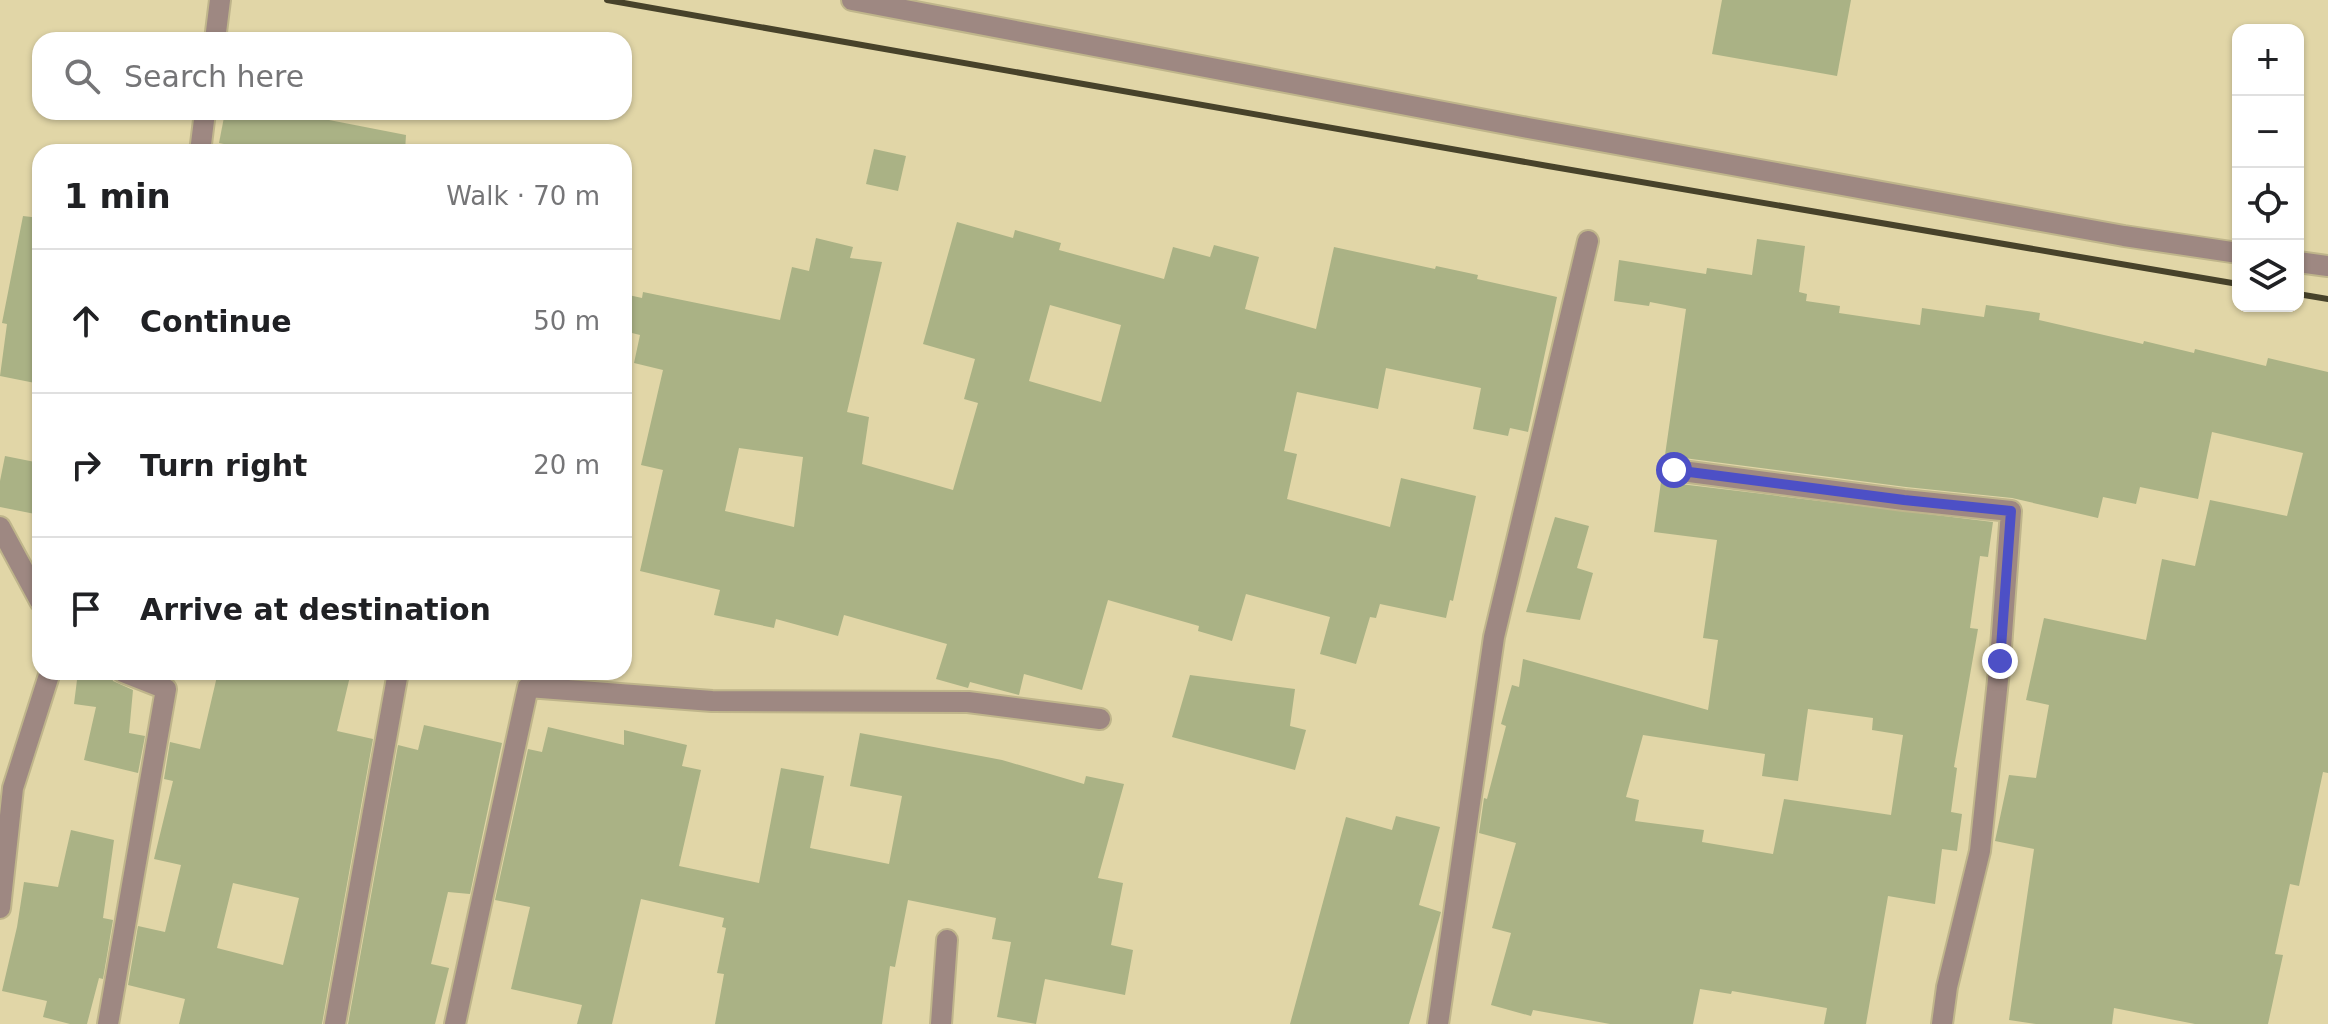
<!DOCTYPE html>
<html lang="en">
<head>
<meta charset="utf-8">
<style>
  body { margin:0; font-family:"DejaVu Sans",sans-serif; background:#f2f2f2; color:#202124 }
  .controls { position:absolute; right:24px; top:24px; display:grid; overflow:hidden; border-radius:16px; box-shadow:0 2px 6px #0004 }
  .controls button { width:72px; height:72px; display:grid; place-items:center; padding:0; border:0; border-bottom:2px solid #e0e0e0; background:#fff; color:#202124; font:40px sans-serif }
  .stop { position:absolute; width:24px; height:24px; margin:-18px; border:6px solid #4d50c6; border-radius:50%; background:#fff }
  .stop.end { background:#4d50c6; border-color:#fff; box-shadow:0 2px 8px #0008 }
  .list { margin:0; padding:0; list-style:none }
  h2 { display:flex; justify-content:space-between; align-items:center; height:104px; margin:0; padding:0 32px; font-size:34px }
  h2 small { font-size:26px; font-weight:400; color:#757577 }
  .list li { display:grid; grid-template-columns:52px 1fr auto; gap:24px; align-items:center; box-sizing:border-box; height:144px; padding:0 32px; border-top:2px solid #e0e0e0 }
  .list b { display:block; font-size:30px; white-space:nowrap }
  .list em { font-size:26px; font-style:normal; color:#757577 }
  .icon { flex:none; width:44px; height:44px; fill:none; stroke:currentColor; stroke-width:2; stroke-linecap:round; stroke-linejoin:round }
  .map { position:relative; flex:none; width:2328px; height:1024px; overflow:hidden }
  .search { position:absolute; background:#fff; box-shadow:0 2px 6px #0004; left:32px; top:32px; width:600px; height:88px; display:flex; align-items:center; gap:20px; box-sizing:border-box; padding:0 28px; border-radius:24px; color:#757577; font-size:30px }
  .panel { position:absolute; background:#fff; box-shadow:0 2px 6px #0004; left:32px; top:144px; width:600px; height:536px; border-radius:24px }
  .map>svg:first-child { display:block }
</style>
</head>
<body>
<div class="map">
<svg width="2328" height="1024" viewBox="0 0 2328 1024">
  <rect width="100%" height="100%" fill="#e1d6a7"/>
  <g fill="#aab285" fill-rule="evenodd">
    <path d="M1722,0H1851L1837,76L1712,54Z"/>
    <path d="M225,112H288L406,135L405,152H263L219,143Z"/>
    <path d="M874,149L906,156L898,191L866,184Z"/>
    <path d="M23,216L40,218V384L0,376L7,324L2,323Z"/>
    <path d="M957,222L1013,238L1015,230L1061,243L1059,250L1164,279L1173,247L1210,257L1214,245L1259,257L1245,309L1316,329L1334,247L1435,269L1436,266L1478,275L1477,279L1557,297L1528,432L1510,428L1508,436L1473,429L1481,388L1386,368L1378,409L1297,392L1284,451L1297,454L1287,499L1390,527L1401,478L1476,496L1453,601L1450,600L1446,618L1380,604L1376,618L1370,617L1356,664L1320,654L1330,617L1246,594L1232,641L1198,631L1199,626L1108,600L1082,690L1024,674L1019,695L970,682L968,688L936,679L947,644L844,615L838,636L776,619L774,628L714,615L720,590L640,571L663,470L641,465L663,370L634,363L640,335L624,331V294L642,298L643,292L780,320L792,267L809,271L816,238L853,247L850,258L882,262L847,412L869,417L862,464L953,490L978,403L964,399L975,359L923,344ZM1050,305L1121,325L1101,402L1029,381ZM739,448L803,457L794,527L725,511Z"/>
    <path d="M1757,239L1805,246L1799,292L1807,294L1806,301L1840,306L1839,313L1920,325L1922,308L1984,317L1986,305L2040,313L2039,320L2143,344L2144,341L2194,353L2195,349L2266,366L2268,358L2328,372V773L2323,772L2299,886L2290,884L2275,954L2283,955L2268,1024H2195L2114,1008L2112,1024H2036L2009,1020L2034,849L1995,841L2009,775L2036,778L2049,705L2026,700L2044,618L2146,640L2162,559L2195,566L2210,500L2287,516L2303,453L2212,432L2198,499L2140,487L2136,504L2103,497L2098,518L2012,498L1906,487L1676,457L1664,462L1686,309L1650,302L1649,306L1614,301L1619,260L1706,274L1707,268L1752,275Z"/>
    <path d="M5,456L40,463V515L0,507V481Z"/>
    <path d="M1662,475L1672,483L1993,522L1988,557L1980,556L1970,628L1978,629L1954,767L1957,768L1951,812L1962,814L1957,851L1942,849L1935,904L1888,896L1866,1024H1824L1827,1008L1732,991L1731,994L1700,989L1693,1024H1610L1533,1010L1531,1016L1491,1005L1511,933L1492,928L1516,843L1479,833L1484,798L1487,799L1506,726L1501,724L1512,685L1519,687L1523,659L1708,710L1718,640L1703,638L1717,540L1654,532ZM1808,709L1873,718L1872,730L1903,735L1891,815L1784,799L1773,854L1702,842L1704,830L1635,821L1639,800L1626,797L1643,735L1765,754L1762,776L1798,781Z"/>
    <path d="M1555,517L1589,526L1577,568L1593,573L1580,620L1526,612Z"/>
    <path d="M78,672H110L113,681L133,690L129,733L145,736L138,773L84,760L96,707L74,704Z"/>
    <path d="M218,672H351L337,731L373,739L322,1024H179L185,999L128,985L138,926L165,932L181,865L154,859L173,781L164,779L170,742L200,749ZM233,883L299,898L283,965L217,948Z"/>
    <path d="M1190,675L1295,689L1290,726L1306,730L1295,770L1172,737Z"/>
    <path d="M424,725L502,743L470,894L448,892L431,964L449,968L435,1024H348L398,745L418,750Z"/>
    <path d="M548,727L624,745V730L687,745L682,766L701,770L679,866L759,883L781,768L824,776L810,848L889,864L902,796L850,786L860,733L1002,760L1084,784L1086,776L1124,784L1098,878L1123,883L1111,945L1133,950L1125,995L1045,979L1036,1024L997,1017L1011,942L992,939L996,918L908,900L895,967L890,966L882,1024H715L724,974L717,973L726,928L722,927L724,918L641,899L612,1024H577L582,1005L511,989L530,907L495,900L528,749L542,752Z"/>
    <path d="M1396,816L1440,827L1419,905L1441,912L1409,1024H1290L1346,817L1392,830Z"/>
    <path d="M71,830L114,840L103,918L113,920L103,979L99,978L87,1024H70L43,1017L47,1001L2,991L17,927L24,882L58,887Z"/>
  </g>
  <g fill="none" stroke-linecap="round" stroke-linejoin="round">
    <g stroke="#bfb58b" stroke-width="24">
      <path id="service" d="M941,1024L947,940"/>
    </g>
    <g stroke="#bfb58b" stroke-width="24">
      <g id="minor">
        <path d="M852,0L1528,128L2124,236L2238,253"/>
        <path d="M215,40L220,0"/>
        <path d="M200,152L205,112"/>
        <path d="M2298,262L2328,266"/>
        <path d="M1674,470L1904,500L2011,511L2000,661L1980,851L1947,987L1942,1024"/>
        <path d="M0,527L40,601"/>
        <path d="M0,908L13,788L50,672"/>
        <path d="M108,1024L166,689L123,672"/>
        <path d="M335,1024L398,672"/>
        <path d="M455,1024L528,687L712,701L968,702L1100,719"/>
        <path d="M1438,1024L1494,637L1588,241"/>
      </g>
    </g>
    <use href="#service" stroke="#9e8882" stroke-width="20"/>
    <use href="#minor" stroke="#9e8882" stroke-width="20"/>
    <g stroke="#47422a" stroke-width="6">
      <path d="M607,0L1548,166L2238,284"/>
      <path d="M2298,294L2328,299"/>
    </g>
  </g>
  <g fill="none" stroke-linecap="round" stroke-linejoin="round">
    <path stroke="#4d50c6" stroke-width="10" d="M1674,470L1904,500L2011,511L2000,661"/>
  </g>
</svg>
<div class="controls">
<button>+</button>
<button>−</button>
<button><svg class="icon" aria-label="locate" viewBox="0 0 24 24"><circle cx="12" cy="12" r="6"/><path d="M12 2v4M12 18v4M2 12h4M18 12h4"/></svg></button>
<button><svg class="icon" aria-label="layers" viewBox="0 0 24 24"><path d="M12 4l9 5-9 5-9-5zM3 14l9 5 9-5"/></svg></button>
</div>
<div class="stop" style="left:1674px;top:470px"></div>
<div class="stop end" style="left:2000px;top:661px"></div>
<div class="search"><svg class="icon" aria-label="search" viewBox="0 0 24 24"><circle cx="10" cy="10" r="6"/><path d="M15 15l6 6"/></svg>Search here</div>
<section class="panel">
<h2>1 min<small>Walk · 70 m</small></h2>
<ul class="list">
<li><svg class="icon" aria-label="ahead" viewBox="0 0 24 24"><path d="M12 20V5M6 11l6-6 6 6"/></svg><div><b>Continue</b></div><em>50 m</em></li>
<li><svg class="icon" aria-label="right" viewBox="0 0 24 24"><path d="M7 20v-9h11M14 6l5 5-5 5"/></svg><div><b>Turn right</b></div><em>20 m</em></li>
<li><svg class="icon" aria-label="arrive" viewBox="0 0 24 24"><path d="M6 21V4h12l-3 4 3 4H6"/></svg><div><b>Arrive at destination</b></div></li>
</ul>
</section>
</div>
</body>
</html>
